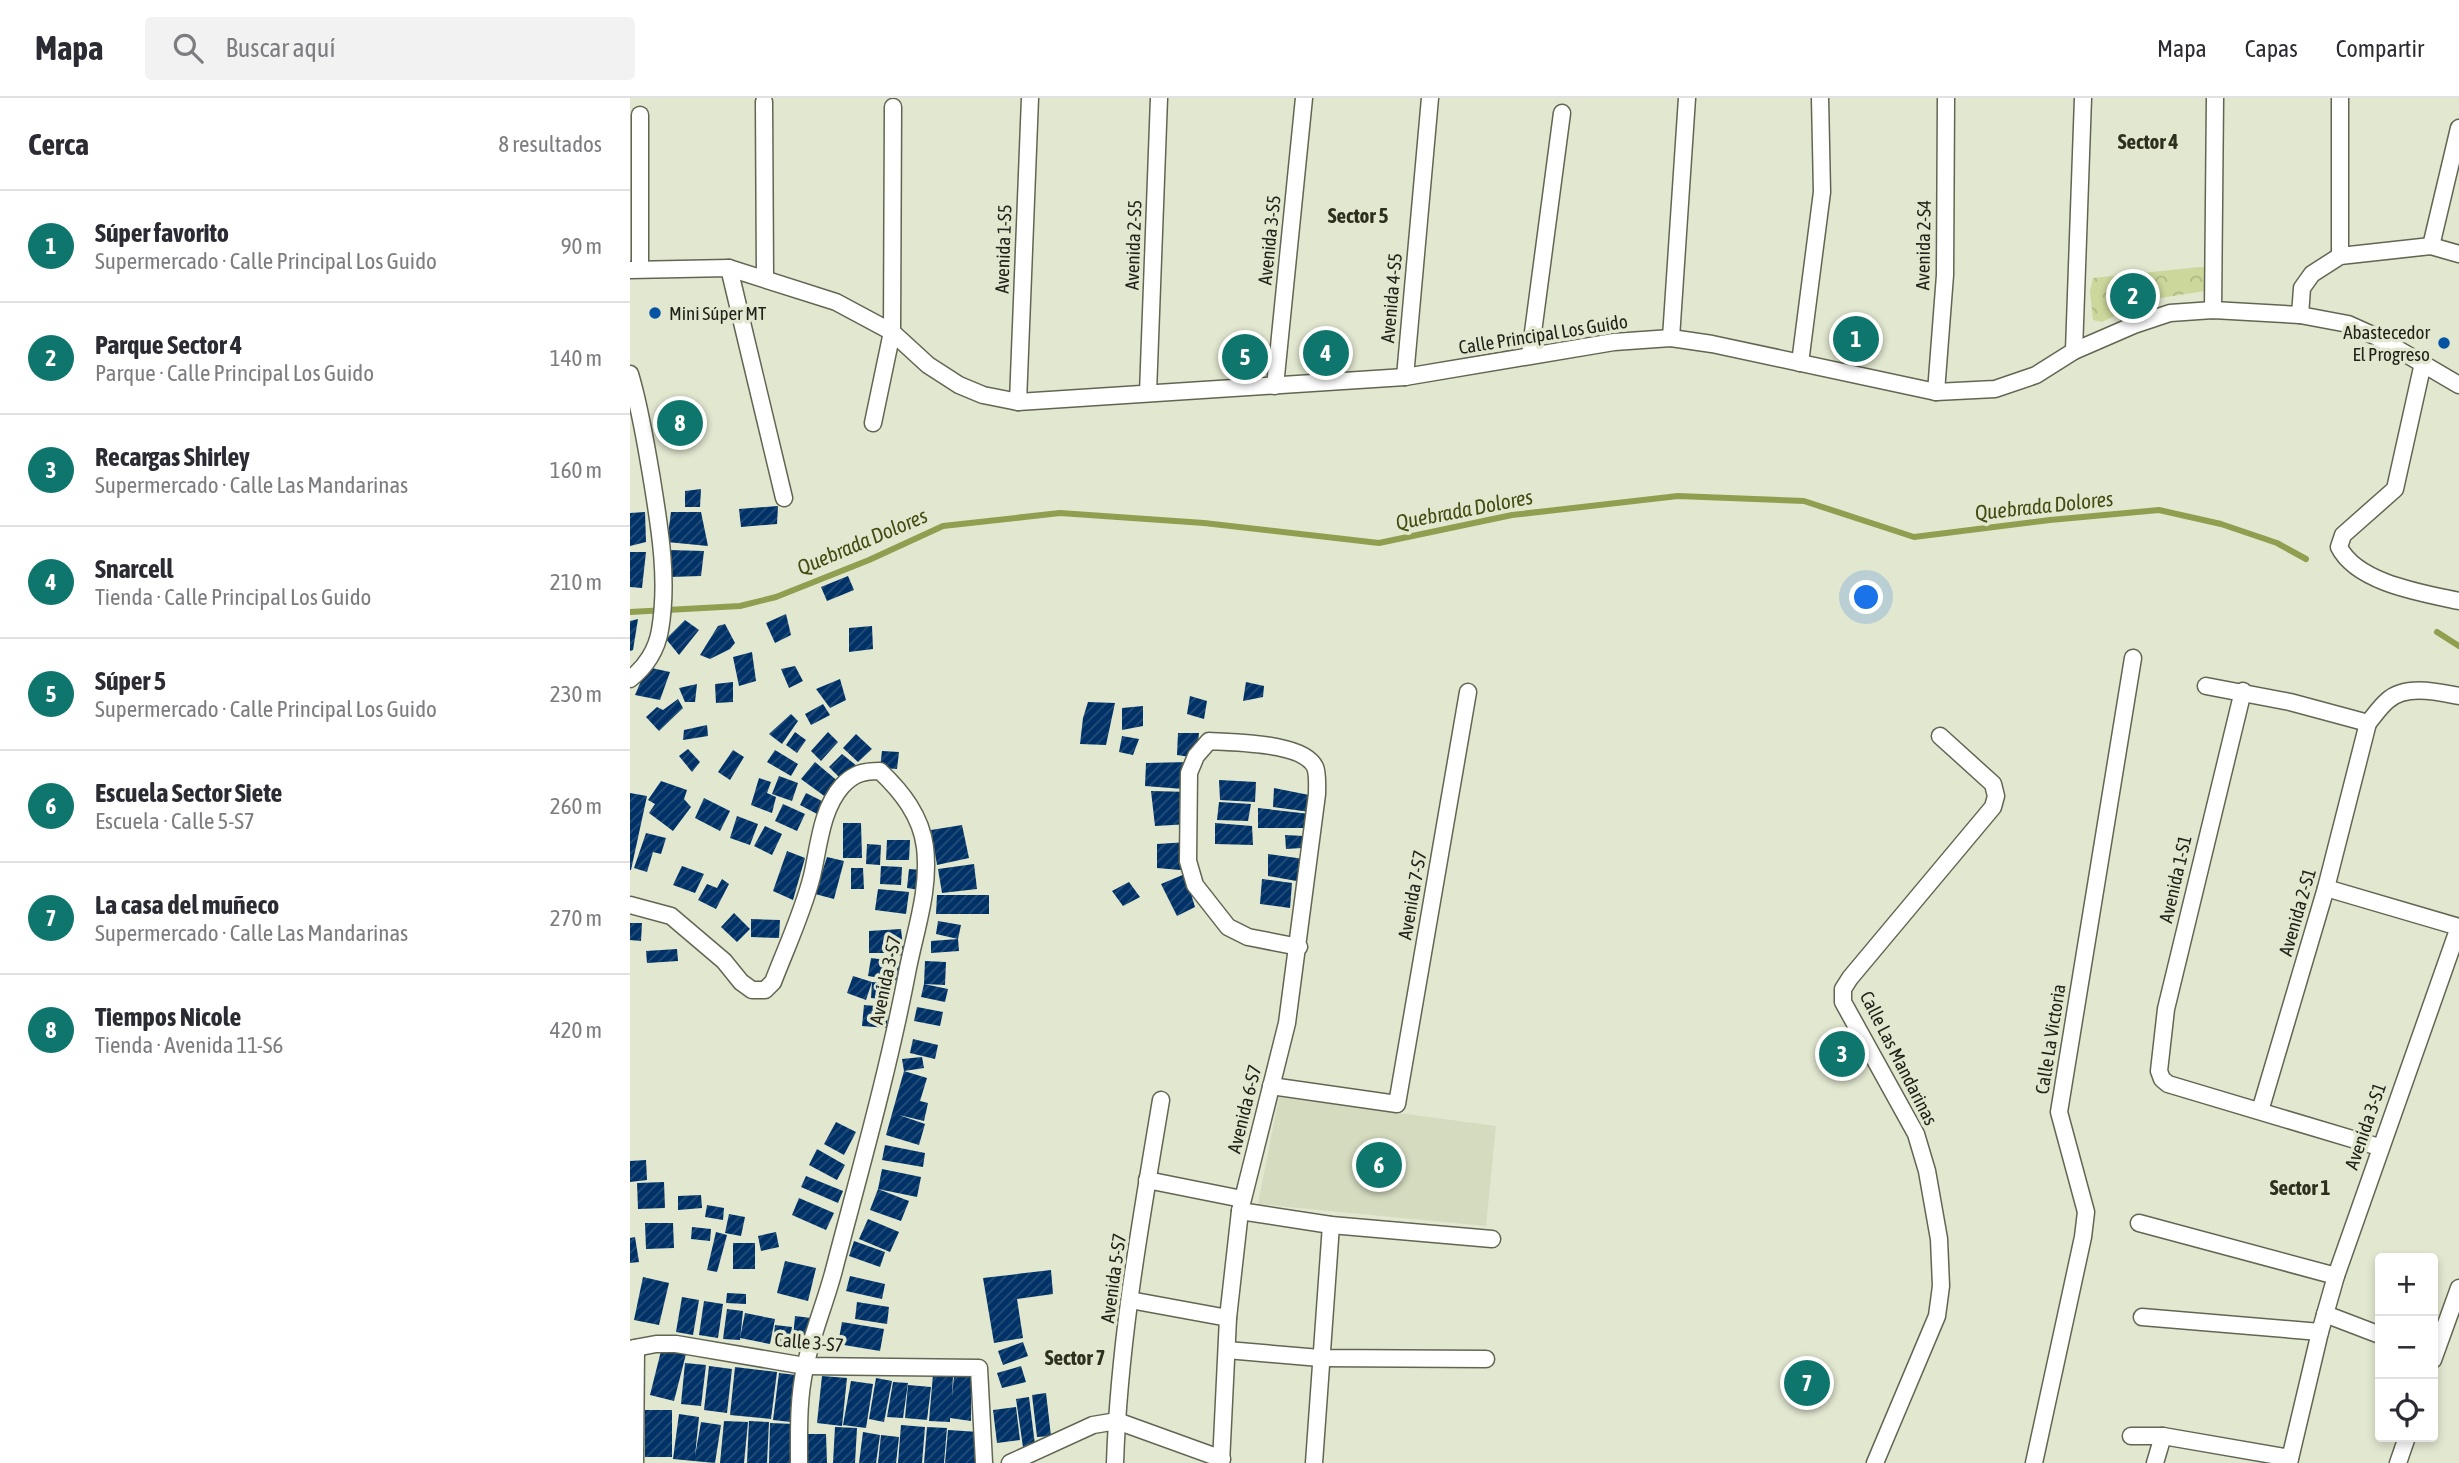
<!DOCTYPE html>
<html lang="es">
<head>
<meta charset="utf-8">
<style>
  body { margin:0; font-family:"Asap Condensed",sans-serif; background:#f2f2f3; color:#2b2b33 }
  .controls { position:absolute; right:21px; bottom:21px; display:grid; overflow:hidden; border-radius:7px; box-shadow:0 4px 10px #0003 }
  .controls button { width:63px; height:63px; display:grid; place-items:center; padding:0; border:0; border-bottom:2px solid #e1e1e2; background:#fff; color:#2b2b33; font:35px sans-serif }
  .you { position:absolute; left:1237px; top:500px; width:24px; height:24px; margin:-18px; border:5px solid #fff; border-radius:50%; background:#1a73e8; box-shadow:0 0 0 10px #1a73e833 }
  .badge { display:grid; place-items:center; width:46px; height:46px; border-radius:50%; background:#0f766e; color:#fff; font-size:23px; font-weight:700 }
  .pin { position:absolute; translate:-50% -50%; border:4px solid #fff; box-shadow:0 2px 7px #0006 }
  .list { margin:0; padding:0; list-style:none }
  h2 { display:flex; justify-content:space-between; align-items:center; height:91px; margin:0; padding:0 28px; font-size:30px }
  h2 small { font-size:23px; font-weight:400; color:#7c7c81 }
  .list li { display:grid; grid-template-columns:46px 1fr auto; gap:21px; align-items:center; box-sizing:border-box; height:112px; padding:0 28px; border-top:2px solid #e1e1e2 }
  .list b { display:block; font-size:26px; white-space:nowrap }
  .list p { margin:0; font-size:23px; white-space:nowrap; color:#7c7c81 }
  .list em { font-size:23px; font-style:normal; color:#7c7c81 }
  .icon { flex:none; width:38px; height:38px; fill:none; stroke:currentColor; stroke-width:2; stroke-linecap:round; stroke-linejoin:round }
  .map { position:relative; flex:none; width:1829px; height:1365px; overflow:hidden }
  header { display:flex; align-items:center; gap:42px; box-sizing:border-box; height:98px; padding:0 35px; background:#fff; border-bottom:2px solid #e1e1e2 }
  header strong { font-size:33px }
  nav { display:flex; gap:38px; margin-inline-start:auto; font-size:24px }
  .search { width:490px; height:63px; background:#f2f2f3; display:flex; align-items:center; gap:18px; box-sizing:border-box; padding:0 24px; border-radius:7px; color:#7c7c81; font-size:26px }
  main { display:flex }
  aside { flex:1; background:#fff }
  .map>svg:first-child { display:block }
</style>
</head>
<body>
<header>
<strong>Mapa</strong>
<div class="search"><svg class="icon" aria-label="search" viewBox="0 0 24 24"><circle cx="10" cy="10" r="6"/><path d="M15 15l6 6"/></svg>Buscar aquí</div>
<nav><a>Mapa</a><a>Capas</a><a>Compartir</a></nav>
</header>
<main>
<aside>
<h2>Cerca<small>8 resultados</small></h2>
<ul class="list">
<li><span class="badge">1</span><div><b>Súper favorito</b><p>Supermercado · Calle Principal Los Guido</p></div><em>90 m</em></li>
<li><span class="badge">2</span><div><b>Parque Sector 4</b><p>Parque · Calle Principal Los Guido</p></div><em>140 m</em></li>
<li><span class="badge">3</span><div><b>Recargas Shirley</b><p>Supermercado · Calle Las Mandarinas</p></div><em>160 m</em></li>
<li><span class="badge">4</span><div><b>Snarcell</b><p>Tienda · Calle Principal Los Guido</p></div><em>210 m</em></li>
<li><span class="badge">5</span><div><b>Súper 5</b><p>Supermercado · Calle Principal Los Guido</p></div><em>230 m</em></li>
<li><span class="badge">6</span><div><b>Escuela Sector Siete</b><p>Escuela · Calle 5-S7</p></div><em>260 m</em></li>
<li><span class="badge">7</span><div><b>La casa del muñeco</b><p>Supermercado · Calle Las Mandarinas</p></div><em>270 m</em></li>
<li><span class="badge">8</span><div><b>Tiempos Nicole</b><p>Tienda · Avenida 11-S6</p></div><em>420 m</em></li>
</ul>
</aside>
<div class="map">
<svg width="1829" height="1365" viewBox="0 0 1829 1365">
  <defs>
    <pattern id="park-crowns" width="20" height="18" patternUnits="userSpaceOnUse" patternTransform="scale(1.75)"><rect width="20" height="18" fill="#cbd79b"/><path d="M2 6a3 3 0 1 1 6 0M12 15a3 3 0 1 1 6 0" fill="none" stroke="#aeb885"/></pattern>
    <pattern id="building-hatch" width="6" height="6" patternUnits="userSpaceOnUse" patternTransform="scale(1.75)"><rect width="6" height="6" fill="#003267"/><path d="M-1 1l2-2M0 6l6-6M5 7l2-2" fill="none" stroke="#264e78"/></pattern>
  </defs>
  <rect width="100%" height="100%" fill="#e2e7d0"/>
  <path fill="#d4dbbe" d="M649,999L866,1028L856,1128L628,1106Z"/>
  <path fill="url(#park-crowns)" d="M1570,169L1579,170L1581,192L1518,202L1472,224L1463,222L1460,193L1463,180Z"/>
  <g fill="none" stroke-linecap="round" stroke-linejoin="round">
    <g stroke="#909e50" stroke-width="6">
      <path d="M0,514L110,508L146,499L239,462L313,428L430,415L574,425L749,445L882,417L1048,398L1174,403L1284,439L1420,422L1529,412L1591,426L1647,445L1676,461"/>
      <path d="M1807,534L1829,548"/>
    </g>
  </g>
  <g fill="url(#building-hatch)">
    <path d="M71,391L70,409H55V393Z"/>
    <path d="M148,408L147,426L111,429L109,411Z"/>
    <path d="M15,414L16,444L0,448V415Z"/>
    <path d="M41,414H71L78,448L37,444Z"/>
    <path d="M38,452L74,453L71,478L40,479Z"/>
    <path d="M0,454H16L12,490L0,489Z"/>
    <path d="M218,478L224,492L197,503L191,489Z"/>
    <path d="M156,516L161,537L145,545L136,525Z"/>
    <path d="M8,521L3,552L0,553V523Z"/>
    <path d="M55,522L69,532L49,557L36,541Z"/>
    <path d="M95,526L105,545L100,551L80,561L70,557L88,528Z"/>
    <path d="M242,528L243,551L219,554V530Z"/>
    <path d="M122,554L126,583L109,588L103,559Z"/>
    <path d="M165,568L173,583L159,590L151,571Z"/>
    <path d="M17,569L40,574L30,602L5,597Z"/>
    <path d="M210,581L216,602L200,610L186,591Z"/>
    <path d="M103,584V604L86,605L85,586Z"/>
    <path d="M616,584L634,588L633,599L613,603Z"/>
    <path d="M67,586L65,604H55L49,590Z"/>
    <path d="M560,598L577,603L574,621L557,616Z"/>
    <path d="M48,601L53,610L29,633L16,619L27,609L33,612Z"/>
    <path d="M458,604L485,605L476,647L450,646L453,620Z"/>
    <path d="M193,606L200,617L181,627L175,616Z"/>
    <path d="M513,608V628L492,632V610Z"/>
    <path d="M161,616L168,623L152,646L139,636Z"/>
    <path d="M77,627L78,638L53,642L54,632Z"/>
    <path d="M165,634L176,642L167,655L156,647Z"/>
    <path d="M198,634L208,644L191,663L181,653Z"/>
    <path d="M548,635H569L567,660L547,657Z"/>
    <path d="M226,636L242,651L228,664L213,650Z"/>
    <path d="M492,638L509,641L503,657L489,654Z"/>
    <path d="M58,651L70,664L62,674L49,658Z"/>
    <path d="M103,652L114,659L100,682L88,674Z"/>
    <path d="M145,652L168,666L161,678L137,664Z"/>
    <path d="M252,653L269,654L267,671L250,670Z"/>
    <path d="M212,656L227,668L213,683L199,669Z"/>
    <path d="M185,664L210,685L197,700L171,681Z"/>
    <path d="M559,664L553,691L515,688L516,665Z"/>
    <path d="M149,678L168,685L162,703L142,696Z"/>
    <path d="M129,680L141,684L137,695L146,699L142,715L121,707Z"/>
    <path d="M589,682L626,684L625,704L590,702Z"/>
    <path d="M31,683L57,692L54,701L61,709L43,733L19,715L25,706L18,702Z"/>
    <path d="M644,690L684,698L680,714L643,709Z"/>
    <path d="M521,693L561,694L560,726L525,728Z"/>
    <path d="M0,695L17,698L1,772H0Z"/>
    <path d="M176,695L200,707L193,719L170,707Z"/>
    <path d="M74,700L100,713L90,733L65,720Z"/>
    <path d="M589,704L621,706L618,723L587,722Z"/>
    <path d="M153,706L175,716L167,733L145,723Z"/>
    <path d="M628,710L680,716L678,730H628Z"/>
    <path d="M107,718L128,726L120,747L100,740Z"/>
    <path d="M213,725H231L232,760H213Z"/>
    <path d="M585,725L622,728L623,747L585,746Z"/>
    <path d="M332,727L339,760L307,767L301,732Z"/>
    <path d="M135,728L152,736L142,757L124,748Z"/>
    <path d="M16,735L36,740L31,756L23,754L17,774L4,770Z"/>
    <path d="M655,737L674,738L672,750L656,751Z"/>
    <path d="M257,742H280L279,762H256Z"/>
    <path d="M558,744L562,773L527,770V746Z"/>
    <path d="M237,746L251,747L250,767L236,766Z"/>
    <path d="M157,753L175,760L163,802L143,793Z"/>
    <path d="M638,756L674,761L672,784L638,778Z"/>
    <path d="M197,759L214,763L204,801L185,796Z"/>
    <path d="M344,766L347,791L312,795L308,771Z"/>
    <path d="M52,768L74,776L65,795L43,787Z"/>
    <path d="M251,768L272,769L271,787L250,786Z"/>
    <path d="M221,770H233L234,791H221Z"/>
    <path d="M279,771L292,772L290,792L277,790Z"/>
    <path d="M555,776L565,809L547,818L531,786Z"/>
    <path d="M92,781L99,786L86,811L68,802L77,786L87,790Z"/>
    <path d="M632,781L662,785L660,810L630,806Z"/>
    <path d="M499,784L510,799L493,808L482,793Z"/>
    <path d="M248,791L279,794L276,816L245,812Z"/>
    <path d="M307,797H359V816H306Z"/>
    <path d="M104,815L120,831L107,844L91,829Z"/>
    <path d="M121,821L150,822L149,840L121,839Z"/>
    <path d="M308,823L331,827L328,841L306,836Z"/>
    <path d="M0,825H12L11,843L0,842Z"/>
    <path d="M271,831L274,857L259,859L257,840V855H239V833Z"/>
    <path d="M328,841L329,853L301,855V843Z"/>
    <path d="M47,851L48,863L17,865L16,853Z"/>
    <path d="M241,860L271,864L268,883L238,878Z"/>
    <path d="M295,863L316,864L315,887L294,886Z"/>
    <path d="M223,878L242,884L236,902L217,895Z"/>
    <path d="M242,884L262,886L260,902L241,900Z"/>
    <path d="M294,886L318,891L315,904L291,899Z"/>
    <path d="M234,907L258,909L257,930L232,928Z"/>
    <path d="M287,909L313,914L310,928L284,923Z"/>
    <path d="M283,941L308,947L305,961L280,955Z"/>
    <path d="M292,959L294,970L274,973L272,961Z"/>
    <path d="M274,973L297,980L290,1003L298,1005L294,1023L269,1017L295,1026L289,1047L256,1037Z"/>
    <path d="M206,1024L226,1034L214,1057L194,1046Z"/>
    <path d="M255,1047L295,1055L293,1069L252,1062Z"/>
    <path d="M187,1051L215,1067L207,1082L179,1067Z"/>
    <path d="M16,1062L17,1082L0,1084V1063Z"/>
    <path d="M252,1071L291,1079L287,1099L248,1091Z"/>
    <path d="M176,1078L213,1093L208,1105L171,1089Z"/>
    <path d="M34,1084L35,1110L8,1111L7,1085Z"/>
    <path d="M248,1091L279,1103L271,1123L240,1112Z"/>
    <path d="M71,1097L72,1110L48,1112V1098Z"/>
    <path d="M169,1100L204,1115L196,1132L162,1117Z"/>
    <path d="M77,1107L94,1110L93,1122L75,1119Z"/>
    <path d="M99,1116L115,1119L111,1138L95,1135Z"/>
    <path d="M238,1121L269,1134L260,1154L229,1141Z"/>
    <path d="M15,1125H43L44,1150L16,1151Z"/>
    <path d="M62,1129L81,1131L80,1143L61,1141Z"/>
    <path d="M86,1134L97,1137L87,1174L77,1172Z"/>
    <path d="M146,1134L149,1149L131,1153L128,1138Z"/>
    <path d="M5,1139L9,1164L0,1165V1140Z"/>
    <path d="M224,1143L255,1154L250,1169L219,1158Z"/>
    <rect x="103" y="1145" width="22" height="26"/>
    <path d="M155,1163L186,1170L178,1203L147,1195Z"/>
    <path d="M421,1172L423,1196L387,1201L393,1240L364,1245L353,1180Z"/>
    <path d="M220,1178L255,1186L252,1201L216,1193Z"/>
    <path d="M13,1179L39,1185L29,1227L4,1222Z"/>
    <path d="M97,1195L116,1196V1206L96,1205Z"/>
    <path d="M52,1199L69,1202L63,1237L46,1234Z"/>
    <path d="M74,1203L93,1206L88,1240L69,1237Z"/>
    <path d="M227,1204L259,1209L257,1226L225,1221Z"/>
    <path d="M97,1211L113,1213L110,1242L93,1241Z"/>
    <path d="M115,1215L145,1221L140,1246L110,1240Z"/>
    <path d="M165,1218L181,1220L179,1241L163,1240Z"/>
    <path d="M212,1224L254,1231L250,1253L208,1246Z"/>
    <path d="M145,1227L162,1229L159,1246L143,1244Z"/>
    <path d="M393,1244L398,1258L373,1267L368,1253Z"/>
    <path d="M32,1249L56,1256L44,1303L20,1297Z"/>
    <path d="M55,1265L76,1267L71,1308L51,1306Z"/>
    <path d="M79,1268L102,1271L97,1315L74,1312Z"/>
    <path d="M391,1268L396,1284L372,1290L367,1275Z"/>
    <path d="M105,1269L147,1274L141,1321L100,1317Z"/>
    <path d="M149,1275L166,1277L161,1324L143,1322Z"/>
    <path d="M303,1276L323,1278L322,1299L324,1278L341,1279V1323L320,1320V1324L299,1323Z"/>
    <path d="M192,1278L217,1280L212,1328L187,1325Z"/>
    <path d="M246,1280L262,1283L254,1324L239,1321Z"/>
    <path d="M221,1283L243,1286L236,1330L213,1327Z"/>
    <path d="M263,1284L278,1285L273,1320L257,1319Z"/>
    <path d="M278,1287L301,1289L297,1322L275,1320Z"/>
    <path d="M416,1295L421,1338L407,1339L402,1297Z"/>
    <path d="M399,1299L405,1347L393,1349L386,1301Z"/>
    <path d="M386,1309L390,1342L367,1345L363,1312Z"/>
    <rect x="15" y="1312" width="27" height="47"/>
    <path d="M49,1316L69,1319L65,1358L71,1324L91,1327L85,1365L43,1361Z"/>
    <path d="M94,1323L118,1324L114,1365H90Z"/>
    <path d="M119,1323L139,1324L137,1365H117Z"/>
    <path d="M140,1325L164,1326L163,1365H139Z"/>
    <path d="M271,1327L295,1329L292,1365H268Z"/>
    <path d="M205,1329L227,1330L225,1365H203Z"/>
    <path d="M297,1329L317,1330L314,1365H294Z"/>
    <path d="M318,1332L349,1334L347,1365H315Z"/>
    <path d="M233,1334L250,1337L246,1365H229Z"/>
    <path d="M173,1336H196L197,1365H173Z"/>
    <path d="M251,1337L269,1339L266,1365H248Z"/>
  </g>
  <g fill="none" stroke-linecap="round" stroke-linejoin="round">
    <g stroke="#616652" stroke-width="19">
      <g id="minor">
        <path d="M134,4L135,180"/>
        <path d="M10,17V171"/>
        <path d="M1801,148L1829,30"/>
        <path d="M1710,158V0"/>
        <path d="M99,170L154,400"/>
        <path d="M0,172L99,170L206,204L262,234L298,267L329,287L353,297L388,304L775,279L984,244L1041,240L1082,246L1306,294L1365,291L1406,277L1444,253L1504,227L1540,215L1583,212L1670,217L1718,226L1747,239L1829,287"/>
        <path d="M1583,212L1585,0"/>
        <path d="M1670,217L1672,190L1682,176L1710,158L1801,148L1829,156"/>
        <path d="M1041,240L1057,0"/>
        <path d="M1444,253L1453,0"/>
        <path d="M900,257L932,15"/>
        <path d="M1170,265L1192,94L1190,0"/>
        <path d="M1793,265L1765,391L1713,437L1709,449C1727,485 1792,495 1829,503"/>
        <path d="M0,276C10,309 15,342 21,376C29,426 39,480 30,532C27,551 16,569 0,581"/>
        <path d="M775,279L800,0"/>
        <path d="M645,288L674,0"/>
        <path d="M1306,294L1315,177L1316,0"/>
        <path d="M518,295L529,0"/>
        <path d="M388,304L400,0"/>
        <path d="M243,325L262,234L263,9"/>
        <path d="M1576,588L1660,604L1738,625C1744,618 1750,609 1757,603C1775,586 1808,594 1829,598"/>
        <path d="M1613,593L1536,911L1529,973L1532,981L1538,986L1749,1049"/>
        <path d="M1696,790L1829,829"/>
        <path d="M0,807L41,818L94,863L111,884L122,892H135L143,884C156,850 173,814 182,778C189,748 191,712 212,688C224,675 234,673 250,673C272,694 291,718 295,749C300,791 286,830 278,870C259,970 231,1069 205,1168C197,1201 181,1238 175,1270C168,1301 169,1333 169,1365"/>
        <path d="M641,988L767,1006L838,594"/>
        <path d="M1630,1013L1696,790L1738,625"/>
        <path d="M517,1082L612,1101"/>
        <path d="M610,1113L701,1127L862,1141"/>
        <path d="M1509,1125L1706,1178"/>
        <path d="M500,1202L598,1220"/>
        <path d="M1695,1216L1750,1237"/>
        <path d="M1512,1219L1690,1234"/>
        <path d="M0,1251L26,1246H46L175,1268L349,1270L354,1365"/>
        <path d="M597,1252L690,1260L856,1261"/>
        <path d="M1803,1262L1829,1190"/>
        <path d="M1501,1338H1533L1660,1360"/>
        <path d="M5,1365L6,1250"/>
        <path d="M380,1365L463,1327L487,1323L592,1361"/>
        <path d="M485,1365C489,1243 511,1122 531,1002"/>
        <path d="M591,1365L598,1220L610,1113L657,925L687,696C687,688 688,676 685,669C673,644 604,645 579,643L566,658L559,675L558,763L565,787L598,829L618,839L669,849"/>
        <path d="M684,1365L701,1127"/>
        <path d="M1245,1365L1307,1218L1311,1188L1309,1141L1297,1073L1286,1036L1213,904V891L1220,880L1363,709L1366,698L1363,686L1310,638"/>
        <path d="M1404,1365L1453,1139L1456,1114L1429,1014L1503,560"/>
        <path d="M1525,1365L1533,1338"/>
        <path d="M1659,1365L1690,1234L1706,1178L1829,829"/>
        <path d="M1768,1365L1777,1339"/>
      </g>
    </g>
    <use href="#minor" stroke="#fff" stroke-width="16"/>
  </g>
  <g fill="#0554a3" stroke="#e2e7d0" stroke-width="2.5">
    <circle cx="25" cy="215" r="7"/>
    <circle cx="1814" cy="245" r="7"/>
  </g>
  <g text-anchor="middle" dominant-baseline="central" stroke-width="7" stroke-linejoin="round" paint-order="stroke">
    <g font-size="19" fill="#21231a" stroke="#e2e7d0">
      <text transform="translate(639 142) rotate(-84)">Avenida 3-S5</text>
      <text transform="translate(503 147) rotate(-88)">Avenida 2-S5</text>
      <text transform="translate(1293 147) rotate(-89)">Avenida 2-S4</text>
      <text transform="translate(373 151) rotate(-88)">Avenida 1-S5</text>
      <text transform="translate(761 200) rotate(-85)">Avenida 4-S5</text>
      <text transform="translate(913 236) rotate(-9)">Calle Principal Los Guido</text>
      <text transform="translate(1545 781) rotate(-77)">Avenida 1-S1</text>
      <text transform="translate(782 797) rotate(-80)">Avenida 7-S7</text>
      <text transform="translate(1667 814) rotate(-74)">Avenida 2-S1</text>
      <text transform="translate(255 882) rotate(-78)">Avenida 3-S7</text>
      <text transform="translate(1420 941) rotate(-81)">Calle La Victoria</text>
      <text transform="translate(1269 960) rotate(63)">Calle Las Mandarinas</text>
      <text transform="translate(614 1011) rotate(-76)">Avenida 6-S7</text>
      <text transform="translate(1735 1028) rotate(-71)">Avenida 3-S1</text>
      <text transform="translate(483 1180) rotate(-82)">Avenida 5-S7</text>
      <text transform="translate(179 1244) rotate(5)">Calle 3-S7</text>
    </g>
    <g font-size="19" fill="#21231a" stroke="#e2e7d0" text-anchor="start">
      <text x="39" y="215">Mini Súper MT</text>
      <text x="1800" y="234" text-anchor="end">Abastecedor<tspan x="1800" dy="22">El Progreso</tspan></text>
    </g>
    <g font-size="21" font-weight="bold" fill="#2d301e" stroke="#e2e7d0">
      <text x="1518" y="43">Sector 4</text>
      <text x="728" y="117">Sector 5</text>
      <text x="1670" y="1089">Sector 1</text>
      <text x="445" y="1259">Sector 7</text>
    </g>
    <g font-size="21" font-style="italic" fill="#434c11" stroke="#e2e7d0">
      <text transform="translate(1414 407) rotate(-6)">Quebrada Dolores</text>
      <text transform="translate(834 411) rotate(-11)">Quebrada Dolores</text>
      <text transform="translate(232 443) rotate(-23)">Quebrada Dolores</text>
    </g>
  </g>
</svg>
<div class="controls">
<button>+</button>
<button>−</button>
<button><svg class="icon" aria-label="locate" viewBox="0 0 24 24"><circle cx="12" cy="12" r="6"/><path d="M12 2v4M12 18v4M2 12h4M18 12h4"/></svg></button>
</div>
<div class="you"></div>
<div class="pin badge" style="left:1226px;top:241px">1</div>
<div class="pin badge" style="left:1503px;top:198px">2</div>
<div class="pin badge" style="left:1212px;top:956px">3</div>
<div class="pin badge" style="left:696px;top:255px">4</div>
<div class="pin badge" style="left:615px;top:259px">5</div>
<div class="pin badge" style="left:749px;top:1067px">6</div>
<div class="pin badge" style="left:1177px;top:1285px">7</div>
<div class="pin badge" style="left:50px;top:325px">8</div>
</div>
</main>
</body>
</html>
